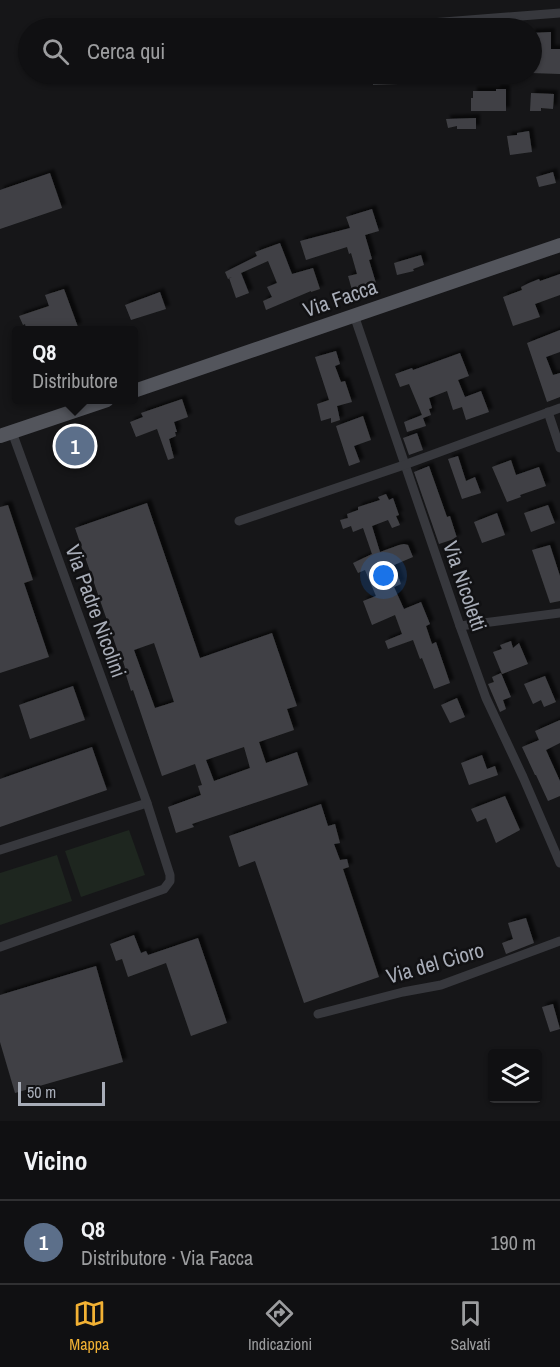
<!DOCTYPE html>
<html lang="it">
<head>
<meta charset="utf-8">
<style>
  body { margin:0; font-family:"Archivo Narrow",sans-serif; background:#1e1e20; color:#f1f3f6 }
  .controls { position:absolute; right:18px; bottom:18px; display:grid; overflow:hidden; border-radius:6px; box-shadow:0 2px 4px #0004 }
  .controls button { width:54px; height:54px; display:grid; place-items:center; padding:0; border:0; border-bottom:2px solid #303032; background:#101012; color:#f1f3f6; font:30px sans-serif }
  .scale { position:absolute; left:18px; bottom:15px; width:87px; box-sizing:border-box; padding-left:6px; border:3px solid #a8adb8; border-top:0; font-size:16px; line-height:21px; white-space:nowrap; color:#a8adb8; -webkit-text-stroke:4px #111113; paint-order:stroke }
  .you { position:absolute; left:384px; top:576px; width:21px; height:21px; margin:-15px; border:4px solid #fff; border-radius:50%; background:#1a73e8; box-shadow:0 0 0 9px #1a73e833 }
  .badge { display:grid; place-items:center; width:39px; height:39px; border-radius:50%; background:#f2b134; color:#fff; font-size:20px; font-weight:700 }
  .pin { position:absolute; translate:-50% -50%; border:3px solid #fff; box-shadow:0 2px 6px #0006 }
  .popup { position:absolute; left:12px; top:326px; width:126px; height:78px; box-sizing:border-box; display:grid; place-content:center; border-radius:6px; background:#101012; filter:drop-shadow(0 2px 4px #0005); font-size:20px; white-space:nowrap; color:#9c9d9f }
  .popup b { font-size:22px; color:#f1f3f6 }
  .popup::after { content:''; position:absolute; left:50%; top:100%; margin-left:-12px; border:12px solid transparent; border-top-color:#101012 }
  .list { margin:0; padding:0; list-style:none }
  h2 { display:flex; justify-content:space-between; align-items:center; height:78px; margin:0; padding:0 24px; font-size:26px }
  h2 small { font-size:20px; font-weight:400; color:#9c9d9f }
  .list li { display:grid; grid-template-columns:39px 1fr auto; gap:18px; align-items:center; box-sizing:border-box; height:84px; padding:0 24px; border-top:2px solid #303032 }
  .list b { display:block; font-size:22px; white-space:nowrap }
  .list p { margin:0; font-size:20px; white-space:nowrap; color:#9c9d9f }
  .list em { font-size:20px; font-style:normal; color:#9c9d9f }
  .icon { flex:none; width:33px; height:33px; fill:none; stroke:currentColor; stroke-width:2; stroke-linecap:round; stroke-linejoin:round }
  .map { position:relative; flex:none; width:560px; height:1121px; overflow:hidden }
  .search { position:absolute; background:#101012; box-shadow:0 2px 4px #0004; left:18px; right:18px; top:18px; height:66px; display:flex; align-items:center; gap:15px; box-sizing:border-box; padding:0 21px; border-radius:33px; color:#9c9d9f; font-size:22px }
  .sheet { height:162px; background:#101012 }
  nav { display:flex; justify-content:space-around; align-items:center; box-sizing:border-box; height:84px; border-top:2px solid #303032; background:#101012; font-size:16px; color:#9c9d9f }
  nav a { display:grid; justify-items:center; gap:3px }
  nav .on { color:#f2b134 }
  .map>svg:first-child { display:block }
</style>
</head>
<body>
<div class="map">
<svg width="560" height="1121" viewBox="0 0 560 1121">
  <defs>
    <filter id="shadow"><feDropShadow dx="4" dy="-4" stdDeviation="1.5" flood-color="#0009"/></filter>
  </defs>
  <rect width="100%" height="100%" fill="#161618"/>
  <g fill="#1e261f">
    <path d="M129,830L145,875L81,897L65,851Z"/>
    <path d="M57,855L72,901L0,925V873Z"/>
  </g>
  <g fill="#404145" fill-rule="evenodd" filter="url(#shadow)">
    <path d="M551,32V49H560V74L531,73V33Z"/>
    <path d="M373,74H398V84L373,85Z"/>
    <path d="M496,89H506V111H471V98H473V91H496Z"/>
    <path d="M531,93L554,94L553,109L541,108V111H530Z"/>
    <path d="M476,118V129H457V126L448,128L446,119Z"/>
    <path d="M529,131L532,152L510,155L507,136L517,135V133Z"/>
    <path d="M553,172L556,183L539,187L536,177Z"/>
    <path d="M50,173L62,208L0,229V190Z"/>
    <path d="M372,209L379,231L365,235L372,259L369,260L376,283L352,290L348,276L357,274L351,253L349,254L347,247L306,260L300,241L350,228L346,217Z"/>
    <path d="M280,243L292,274L313,268L320,289L311,292V291L266,310L263,301L272,297L267,287L277,283L268,261L241,273L249,293L236,298L229,278L232,277L228,279L225,272L257,256L255,252Z"/>
    <path d="M421,255L424,265L413,269L414,271L397,275L394,263Z"/>
    <path d="M560,274V295L535,304L540,317L513,326L503,297L522,290L521,287L529,283L539,279L540,281Z"/>
    <path d="M64,289L78,327L67,330H62L61,327L51,330H32L31,327L26,328L25,324L23,325L19,316L49,306L45,295Z"/>
    <path d="M160,292L166,309L131,320L125,305Z"/>
    <path d="M560,330V352L546,357L553,375L560,373V397L547,402L527,343Z"/>
    <path d="M336,351L340,364L335,366L341,382L345,381L352,402L337,406L340,420L331,423V418L321,421L317,404L329,400L315,357Z"/>
    <path d="M460,353L469,376L458,380L465,397L481,391L489,412L466,420L462,407L453,410L447,391L429,398L432,408L429,409L431,415L423,418L426,426L407,432L404,422L422,415L409,384L400,387L395,374L412,368L413,370Z"/>
    <path d="M182,399L188,417L174,422L177,432H175L176,436L169,439L174,458L168,460L157,429L136,437L130,422L143,417L141,413Z"/>
    <path d="M363,416L371,440L354,446L360,462L349,466L336,426Z"/>
    <path d="M417,433L423,450L409,455L403,438Z"/>
    <path d="M458,456L466,481L475,477L481,493L462,499L448,459Z"/>
    <path d="M511,460L516,475L539,467L546,486L520,495L521,497L507,502L492,467Z"/>
    <path d="M429,466L447,517L450,516L457,538L439,544L414,472Z"/>
    <path d="M386,494L389,500L393,498L399,515L396,516L400,525L392,528L388,520L372,526L380,552L399,545L404,544L408,545L413,557L394,565L401,584L394,587L404,609L421,602L430,624L426,626L432,644L436,642L450,683L434,689L422,658L420,659L413,640L388,649L385,641L402,634L395,615L372,625L363,601L376,596L365,570L358,573L353,563L372,554L363,528L353,532L351,526L343,529L340,520L348,518L347,514L358,510V507L380,500L378,497Z"/>
    <path d="M147,503L200,658L272,633L297,706L287,709L294,730L259,742L266,763L297,752L308,785L192,824L194,827L176,833L168,807L201,795L198,786L202,785L195,764L162,776L133,690L131,691L126,675H127L121,654L119,655L75,528ZM154,643L174,702L155,708L134,650ZM244,747L250,768L214,781L206,760Z"/>
    <path d="M8,505L33,580L24,583L49,657L0,673V507Z"/>
    <path d="M548,505L555,523L531,532L524,513Z"/>
    <path d="M497,513L505,535L482,543L474,522Z"/>
    <path d="M550,545L560,576V601L550,603L532,550Z"/>
    <path d="M511,641L513,648L519,643L528,664L502,674L493,652L502,649L500,645Z"/>
    <path d="M501,673L511,697L503,700L506,709L500,712L488,684L494,682L492,677Z"/>
    <path d="M545,676L556,702L544,707L541,700L533,704L524,684Z"/>
    <path d="M73,686L85,720L30,739L19,705Z"/>
    <path d="M457,698L465,717L450,723L441,705Z"/>
    <path d="M560,720V743L546,750L560,781V796L548,801L536,775H535L522,747L539,740L535,731Z"/>
    <path d="M92,747L107,790L0,827V779Z"/>
    <path d="M482,755L487,769L495,766L498,775L469,785L461,763Z"/>
    <path d="M505,796L520,830L496,843L486,818L477,822L471,809Z"/>
    <path d="M321,804L328,826L335,824L340,843L334,844L340,860L347,859L349,867L343,869L379,977L304,1003L255,861L239,867L229,836Z"/>
    <path d="M526,918L534,943L506,954L502,943L513,939L508,923Z"/>
    <path d="M134,935L141,953L146,951L148,955L198,938L227,1023L191,1036L166,963L128,977L122,959L116,961L110,944Z"/>
    <path d="M96,966L123,1062L15,1093L0,1042V995Z"/>
    <path d="M553,1004L560,1029L550,1032L542,1007Z"/>
  </g>
  <g fill="none" stroke-linecap="round" stroke-linejoin="round">
    <g stroke="#37383d" stroke-width="9">
      <path d="M367,28L560,13"/>
      <path d="M354,315L460,626L486,698L523,777L560,863"/>
      <path d="M548,412L560,448"/>
      <path d="M239,521L404,465L560,408"/>
      <path d="M460,626L560,613"/>
      <path d="M0,850L147,803"/>
      <path d="M0,947L164,889L170,881V875L147,803L12,432"/>
      <path d="M318,1014L403,992L441,985L560,941"/>
    </g>
    <g stroke="#53555c" stroke-width="14">
      <path d="M134,391L560,245"/>
      <path d="M0,436L107,400"/>
    </g>
  </g>
  <g text-anchor="middle" dominant-baseline="central" stroke-width="5" stroke-linejoin="round" paint-order="stroke">
    <g font-size="21" fill="#a8adb8" stroke="#111113">
      <text transform="translate(340 298) rotate(-19)">Via Facca</text>
      <text transform="translate(465 586) rotate(71)">Via Nicoletti</text>
      <text transform="translate(96 611) rotate(70)">Via Padre Nicolini</text>
      <text transform="translate(435 963) rotate(-16)">Via del Cioro</text>
    </g>
  </g>
</svg>
<div class="controls">
<button><svg class="icon" aria-label="layers" viewBox="0 0 24 24"><path d="M12 4l9 5-9 5-9-5zM3 14l9 5 9-5"/></svg></button>
</div>
<div class="scale">50 m</div>
<div class="you"></div>
<div class="pin badge" style="left:75px;top:446px;background:#5c6f8a">1</div>
<div class="popup"><b>Q8</b>Distributore</div>
<div class="search"><svg class="icon" aria-label="search" viewBox="0 0 24 24"><circle cx="10" cy="10" r="6"/><path d="M15 15l6 6"/></svg>Cerca qui</div>
</div>
<section class="sheet">
<h2>Vicino<small></small></h2>
<ul class="list">
<li><span class="badge" style="background:#5c6f8a">1</span><div><b>Q8</b><p>Distributore · Via Facca</p></div><em>190 m</em></li>
</ul>
</section>
<nav>
<a class="on"><svg class="icon" aria-label="map" viewBox="0 0 24 24"><path d="M3 6l6-2 6 2 6-2v14l-6 2-6-2-6 2zM9 4v14M15 6v14"/></svg>Mappa</a>
<a><svg class="icon" aria-label="directions" viewBox="0 0 24 24"><path d="M12 3l9 9-9 9-9-9zM9 14v-3h6M13 9l2 2-2 2"/></svg>Indicazioni</a>
<a><svg class="icon" aria-label="saved" viewBox="0 0 24 24"><path d="M7 4h10v16l-5-4-5 4z"/></svg>Salvati</a>
</nav>
</body>
</html>
